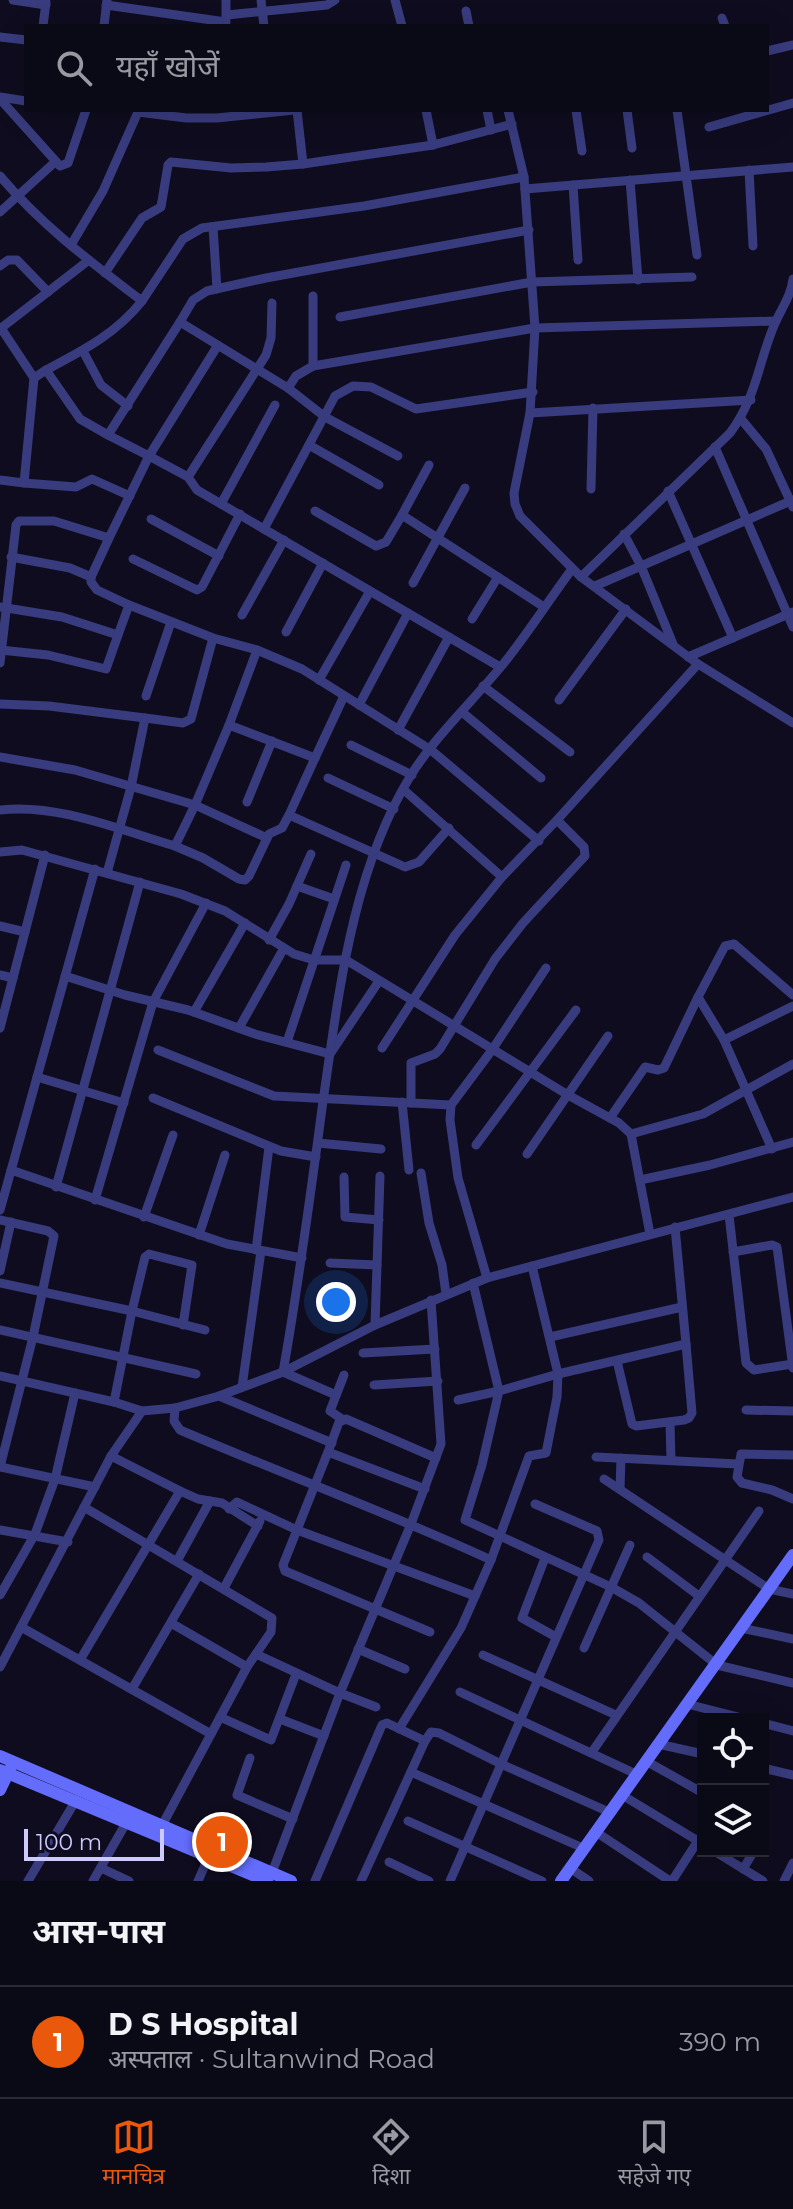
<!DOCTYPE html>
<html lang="hi">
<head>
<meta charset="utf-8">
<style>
  body { margin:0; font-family:Montserrat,"Noto Sans Devanagari",sans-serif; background:#181723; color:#f1f3f6 }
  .controls { position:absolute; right:24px; bottom:24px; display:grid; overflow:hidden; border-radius:0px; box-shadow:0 8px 32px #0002 }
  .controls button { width:72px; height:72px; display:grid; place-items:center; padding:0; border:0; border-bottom:2px solid #2a2a35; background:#0a0916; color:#f1f3f6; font:40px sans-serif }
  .scale { position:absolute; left:24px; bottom:20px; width:140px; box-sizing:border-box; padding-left:8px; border:4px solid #cdcbfe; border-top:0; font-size:22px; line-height:28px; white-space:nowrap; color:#cdcbfe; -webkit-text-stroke:6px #0e0c1e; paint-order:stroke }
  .you { position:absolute; left:336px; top:1302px; width:28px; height:28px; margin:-20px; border:6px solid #fff; border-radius:50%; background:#1a73e8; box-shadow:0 0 0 12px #1a73e833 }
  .badge { display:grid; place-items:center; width:52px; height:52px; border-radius:50%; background:#ea580c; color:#fff; font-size:26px; font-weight:700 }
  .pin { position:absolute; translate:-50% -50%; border:4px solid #fff; box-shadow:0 2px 8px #0006 }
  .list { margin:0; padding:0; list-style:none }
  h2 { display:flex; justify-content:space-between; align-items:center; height:104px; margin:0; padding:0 32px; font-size:34px }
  h2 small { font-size:26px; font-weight:400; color:#999aa1 }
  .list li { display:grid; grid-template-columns:52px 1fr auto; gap:24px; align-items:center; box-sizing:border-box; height:112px; padding:0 32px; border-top:2px solid #2a2a35 }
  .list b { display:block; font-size:30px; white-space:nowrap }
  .list p { margin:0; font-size:26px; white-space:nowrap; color:#999aa1 }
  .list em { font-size:26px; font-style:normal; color:#999aa1 }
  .icon { flex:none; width:44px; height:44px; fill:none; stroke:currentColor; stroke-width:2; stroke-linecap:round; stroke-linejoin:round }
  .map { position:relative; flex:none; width:793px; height:1881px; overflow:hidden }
  .search { position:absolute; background:#0a0916; box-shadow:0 8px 32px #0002; left:24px; right:24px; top:24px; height:88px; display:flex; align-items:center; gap:20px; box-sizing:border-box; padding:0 28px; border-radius:0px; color:#999aa1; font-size:30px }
  .sheet { height:216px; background:#0a0916 }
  nav { display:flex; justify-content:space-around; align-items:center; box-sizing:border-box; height:112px; border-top:2px solid #2a2a35; background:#0a0916; font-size:22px; color:#999aa1 }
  nav a { display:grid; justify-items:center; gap:4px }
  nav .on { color:#ea580c }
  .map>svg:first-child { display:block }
</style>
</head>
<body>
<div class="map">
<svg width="793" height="1881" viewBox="0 0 793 1881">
  <rect width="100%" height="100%" fill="#0e0c1e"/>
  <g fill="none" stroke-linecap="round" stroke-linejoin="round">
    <g stroke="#383b7d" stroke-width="9">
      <path d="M13,0L46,5"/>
      <path d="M226,0V19"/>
      <path d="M261,0L264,26"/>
      <path d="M395,0L402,26"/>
      <path d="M106,5L226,22"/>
      <path d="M466,11L469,26"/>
      <path d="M227,15L327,5L335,0"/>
      <path d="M722,18L725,26"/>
      <path d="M43,26L46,2"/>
      <path d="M104,26L107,0"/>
      <path d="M0,37L26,40"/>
      <path d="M767,51L793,45"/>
      <path d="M0,97L26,101"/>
      <path d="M0,99L60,166L68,163L86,110"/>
      <path d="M297,110L303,164"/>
      <path d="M426,110L433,145L512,124"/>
      <path d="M487,110L491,130"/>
      <path d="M508,110L524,177L535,328L530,413L514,493L515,504L520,516L581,577L698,664L793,723"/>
      <path d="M576,110L582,151"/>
      <path d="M627,110L632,148"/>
      <path d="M677,110L697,255"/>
      <path d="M709,127L793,103"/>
      <path d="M749,170L753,246"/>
      <path d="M0,176C41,225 92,263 142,301L183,239L202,228L364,206L524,177"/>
      <path d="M630,180L638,280"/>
      <path d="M573,185L578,260"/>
      <path d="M525,189L793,167"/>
      <path d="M0,212L55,162"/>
      <path d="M213,227L217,289"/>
      <path d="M71,245L103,191L138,112L186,118H217L294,110"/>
      <path d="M0,266L8,260H17L48,292"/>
      <path d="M105,273L142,218L161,207L168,165L171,162L231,168L266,167L303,164L433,145"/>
      <path d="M340,317L532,282L692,277"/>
      <path d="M180,322L193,300L207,291L266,278L529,230"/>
      <path d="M1,328L34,378"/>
      <path d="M0,329L89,260"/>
      <path d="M218,345L149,456L108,435L180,322L288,388L325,417L398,456"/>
      <path d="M83,351L101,385L128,406"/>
      <path d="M313,366L535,328L776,321"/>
      <path d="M288,388L296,376L313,366V296"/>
      <path d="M530,413L751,400"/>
      <path d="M741,419L766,449L793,507"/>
      <path d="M108,435L80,419L46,370C82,351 116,334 142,301"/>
      <path d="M309,445L379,485"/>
      <path d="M715,447L793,627"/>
      <path d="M188,477L266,355L271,338L272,303"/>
      <path d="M0,480L24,483L34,378L46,370"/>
      <path d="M24,483L76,487L92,479L130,496"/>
      <path d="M591,489L593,408"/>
      <path d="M668,491L733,638"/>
      <path d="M221,504L275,405"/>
      <path d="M315,511L376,546L386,542L402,515L544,607"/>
      <path d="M402,515L429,465"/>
      <path d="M151,519L219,556"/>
      <path d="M624,534L641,566L673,644"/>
      <path d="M11,557L70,568L91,577V582L97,590L129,605L213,638L257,650L302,669L431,750L539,841"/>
      <path d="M133,559L197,590L202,587L240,514"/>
      <path d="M91,577L109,538"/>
      <path d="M581,577L730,433C758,395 758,361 776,321C783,306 791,295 793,279"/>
      <path d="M413,583L465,488"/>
      <path d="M595,586L793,500"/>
      <path d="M0,607L62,617L118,635L129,605"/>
      <path d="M242,615L284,540"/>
      <path d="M472,619L498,577"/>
      <path d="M286,632L323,563"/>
      <path d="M0,650L48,655L106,669L118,635"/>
      <path d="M688,657L793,612"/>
      <path d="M0,663L16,525L19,521H54L109,538L149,456L188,477L197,490L264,529"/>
      <path d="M500,667L264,529L335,396L353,386L371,387L416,409L533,392"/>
      <path d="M319,680L370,591"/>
      <path d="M483,686L570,752"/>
      <path d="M146,696L171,622"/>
      <path d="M559,700L626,609"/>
      <path d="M0,704L49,706L145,718L131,787L107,873"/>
      <path d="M359,705L408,613"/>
      <path d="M462,712L541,778"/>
      <path d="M145,718L183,723L191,719L213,638"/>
      <path d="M229,725L257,650"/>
      <path d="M398,730L449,637"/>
      <path d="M351,745L412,775"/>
      <path d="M0,757L75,770L195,805L267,838"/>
      <path d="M315,758L344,696"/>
      <path d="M328,778L394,809"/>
      <path d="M404,790L502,877"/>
      <path d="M247,802L272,741"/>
      <path d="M0,810C57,803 120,830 175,846L195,805L229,725L315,758L289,815L405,867L419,862L449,828"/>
      <path d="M175,846L203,858L239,879L245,880L249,876L269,834L282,828L289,815"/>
      <path d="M0,852L22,850L181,894L225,911L294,954L314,960H346L568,1095L619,1123L631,1134L650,1234"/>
      <path d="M297,886L334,899"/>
      <path d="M0,926L25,932"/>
      <path d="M269,940L289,904L311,854"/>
      <path d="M0,975L13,978"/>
      <path d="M65,976L125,995L188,1010L255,1034L330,1054L379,981"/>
      <path d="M194,1012L245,923"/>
      <path d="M0,1028L45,855"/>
      <path d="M239,1028L284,948"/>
      <path d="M724,1040L793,1006"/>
      <path d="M287,1042L346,865"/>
      <path d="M382,1048L455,935L502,877L557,820"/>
      <path d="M158,1050L274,1096L451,1105"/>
      <path d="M37,1077L124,1103"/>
      <path d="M153,1098L281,1151L316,1157"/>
      <path d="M402,1102L409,1170"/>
      <path d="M411,1103V1063L435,1054L440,1049L495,959L523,923L585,856L584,847L557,820L698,664"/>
      <path d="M610,1118L645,1067L658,1070L664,1068L698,997"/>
      <path d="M631,1134L703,1114L793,1064"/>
      <path d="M318,1143L381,1149"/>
      <path d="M476,1145L576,1010"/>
      <path d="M772,1149L724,1040L698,997L725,946L734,944L793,995"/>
      <path d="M527,1154L608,1036"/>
      <path d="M11,1170L227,1244L302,1258"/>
      <path d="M421,1173L429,1223L442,1265L446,1294"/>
      <path d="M344,1177L345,1217L379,1220"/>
      <path d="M640,1180L710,1165L793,1142"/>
      <path d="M56,1187L140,882"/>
      <path d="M95,1200L153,1002L206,903"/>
      <path d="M0,1210L95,869"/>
      <path d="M729,1215L746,1363L754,1370L793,1364"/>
      <path d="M144,1217L173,1135"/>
      <path d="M0,1220L48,1231L54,1236L33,1337L0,1467"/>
      <path d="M675,1227L686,1344L558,1374L499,1391L482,1465L465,1520L611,1587L639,1603L717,1665L793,1683"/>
      <path d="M199,1235L225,1155"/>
      <path d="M256,1250L269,1147"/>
      <path d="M733,1252L772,1245L777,1247L793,1368"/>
      <path d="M330,1263L377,1265"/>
      <path d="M0,1271L11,1222"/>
      <path d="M487,1278L458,1178L450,1120L451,1105L492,1050L546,968"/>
      <path d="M0,1283L132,1311L114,1402"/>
      <path d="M183,1325L192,1265L149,1254L145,1257L132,1311L205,1330"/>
      <path d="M375,1325L380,1176"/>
      <path d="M0,1330L196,1374"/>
      <path d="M550,1337L682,1307"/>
      <path d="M363,1353L435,1349"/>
      <path d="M617,1361L632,1424L636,1426L684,1420L689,1418L692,1413L686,1344"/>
      <path d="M0,1376L114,1402L142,1411"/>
      <path d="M374,1385L438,1381"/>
      <path d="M242,1387L261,1251"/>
      <path d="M336,1395L283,1372C299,1282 311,1192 323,1101C339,992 352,871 411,775C437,734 474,700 504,663C528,633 549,600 572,569"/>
      <path d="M219,1396L332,1443"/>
      <path d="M458,1400L499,1391L473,1283"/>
      <path d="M175,1408L174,1421L180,1430C283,1474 389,1513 491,1560"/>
      <path d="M746,1410L793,1411"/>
      <path d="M342,1419L330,1411L344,1375"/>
      <path d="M670,1422L671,1460"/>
      <path d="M328,1452L339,1422L346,1419L436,1458"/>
      <path d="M793,1455L741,1454L737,1477L742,1483L772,1490L793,1499"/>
      <path d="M111,1456L180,1491L198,1499L222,1503L258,1526"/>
      <path d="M596,1457L738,1464"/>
      <path d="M0,1467L95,1487"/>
      <path d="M604,1479L769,1589L793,1594"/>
      <path d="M425,1489L328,1452L283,1565L285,1571L430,1632"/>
      <path d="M620,1489L621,1458"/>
      <path d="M84,1507L272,1618L271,1632L247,1667L159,1831"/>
      <path d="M229,1509L237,1502L297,1530L475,1596"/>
      <path d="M0,1530L68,1542"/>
      <path d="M647,1557L699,1596"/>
      <path d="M545,1558L522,1618L556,1637"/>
      <path d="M177,1561L210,1501"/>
      <path d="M224,1588L260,1521"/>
      <path d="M0,1595L35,1534L55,1479L75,1393"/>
      <path d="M171,1623L247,1667"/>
      <path d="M21,1627L211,1734"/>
      <path d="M741,1628L793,1639"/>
      <path d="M584,1648L630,1545"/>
      <path d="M358,1649L405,1669"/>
      <path d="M256,1654L340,1693L411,1524L441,1444L431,1300"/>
      <path d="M483,1655L616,1715"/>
      <path d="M80,1660L180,1491"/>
      <path d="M0,1667L111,1456L142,1411L175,1408L219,1396L283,1372L375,1325L487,1278L793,1197"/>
      <path d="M132,1689L199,1574"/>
      <path d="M460,1692L636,1774"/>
      <path d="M687,1704L746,1719"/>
      <path d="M220,1717L271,1740L296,1674"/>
      <path d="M280,1719L324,1736"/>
      <path d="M763,1723L793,1731"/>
      <path d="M399,1729L461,1628L491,1560L529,1456L546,1453L557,1397L558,1374L532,1266"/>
      <path d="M425,1741L431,1732L439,1733L501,1764L609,1812"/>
      <path d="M658,1744L703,1754"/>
      <path d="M592,1752L759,1511"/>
      <path d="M250,1758L237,1795L293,1819"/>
      <path d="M646,1761L703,1793"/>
      <path d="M763,1768L793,1775"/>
      <path d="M411,1772L583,1848"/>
      <path d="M622,1795L703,1844"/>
      <path d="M408,1821L542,1881"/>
      <path d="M763,1827V1837"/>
      <path d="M596,1832L670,1881"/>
      <path d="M714,1851L763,1881"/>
      <path d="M389,1862L429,1881"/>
      <path d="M101,1868L129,1881"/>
      <path d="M570,1868L589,1881"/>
      <path d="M743,1869L754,1851"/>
      <path d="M270,1878L340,1693L376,1707"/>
      <path d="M28,1881L76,1800"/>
      <path d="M93,1881L126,1823"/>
      <path d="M198,1881L209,1856"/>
      <path d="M315,1881L382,1725L387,1723L425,1741L361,1881"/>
      <path d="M450,1881L599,1540L597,1531L535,1504"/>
      <path d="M672,1881L703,1833"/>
      <path d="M784,1881L793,1863"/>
    </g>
    <g stroke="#646cfc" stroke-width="12">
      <path d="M0,1756L291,1881"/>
      <path d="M0,1770L267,1881"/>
      <path d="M0,1790L10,1769"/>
      <path d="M561,1881L793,1555"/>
    </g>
  </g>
</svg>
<div class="controls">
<button><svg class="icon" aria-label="locate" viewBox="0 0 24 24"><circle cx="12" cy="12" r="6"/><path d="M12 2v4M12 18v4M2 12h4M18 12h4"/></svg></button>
<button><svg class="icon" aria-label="layers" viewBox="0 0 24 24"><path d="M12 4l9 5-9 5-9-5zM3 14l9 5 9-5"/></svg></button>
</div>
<div class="scale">100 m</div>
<div class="you"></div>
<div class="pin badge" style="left:222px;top:1842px">1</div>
<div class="search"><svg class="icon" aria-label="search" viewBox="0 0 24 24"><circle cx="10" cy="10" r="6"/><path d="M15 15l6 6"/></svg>यहाँ खोजें</div>
</div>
<section class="sheet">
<h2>आस-पास<small></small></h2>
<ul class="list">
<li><span class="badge">1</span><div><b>D S Hospital</b><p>अस्पताल · Sultanwind Road</p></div><em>390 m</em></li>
</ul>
</section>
<nav>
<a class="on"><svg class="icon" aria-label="map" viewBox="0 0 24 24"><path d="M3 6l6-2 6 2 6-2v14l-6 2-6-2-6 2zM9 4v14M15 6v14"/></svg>मानचित्र</a>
<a><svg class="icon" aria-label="directions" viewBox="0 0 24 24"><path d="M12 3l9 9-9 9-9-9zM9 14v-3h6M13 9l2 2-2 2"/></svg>दिशा</a>
<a><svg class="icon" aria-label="saved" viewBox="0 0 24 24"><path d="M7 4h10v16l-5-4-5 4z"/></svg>सहेजे गए</a>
</nav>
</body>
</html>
